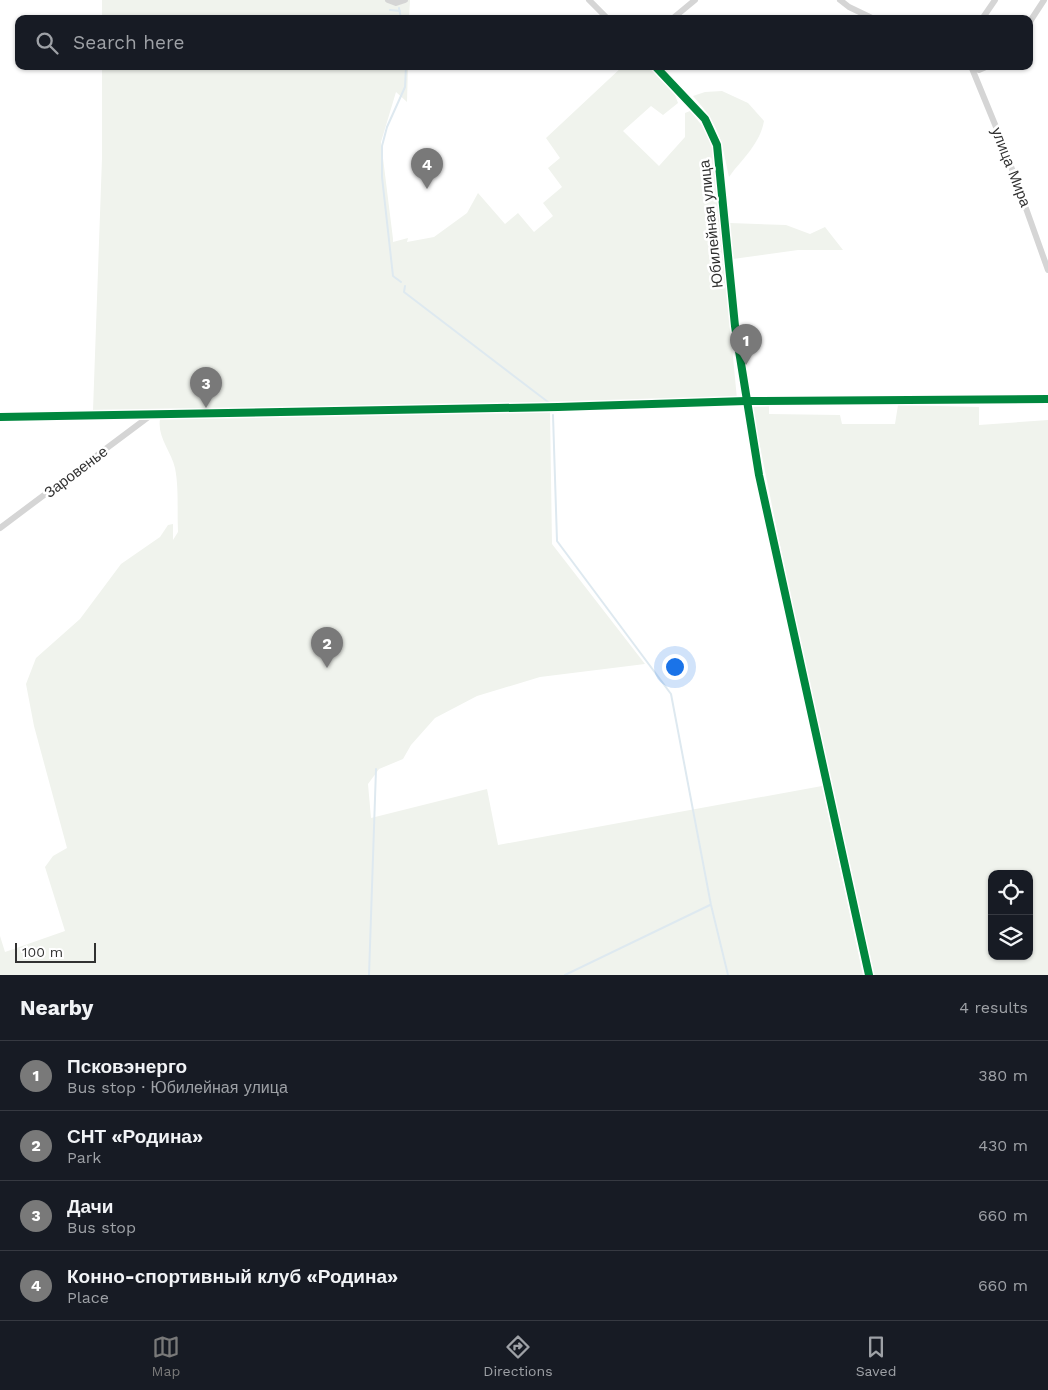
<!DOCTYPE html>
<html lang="en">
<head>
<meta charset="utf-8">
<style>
  body { margin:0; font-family:"Work Sans",sans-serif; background:#20242c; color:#f1f3f6 }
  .controls { position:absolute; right:15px; bottom:15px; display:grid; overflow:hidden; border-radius:10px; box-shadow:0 1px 4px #0004 }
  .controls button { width:45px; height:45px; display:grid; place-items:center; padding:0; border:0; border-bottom:1px solid #363941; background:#171b24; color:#f1f3f6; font:25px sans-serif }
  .scale { position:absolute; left:15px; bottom:12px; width:81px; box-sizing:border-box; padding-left:5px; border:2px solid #313131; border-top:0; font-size:14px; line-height:18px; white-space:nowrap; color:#313131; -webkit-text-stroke:4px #fff; paint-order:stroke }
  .you { position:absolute; left:674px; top:666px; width:18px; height:18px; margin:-12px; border:4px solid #fff; border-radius:50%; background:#1a73e8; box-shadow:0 0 0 8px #1a73e833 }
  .badge { display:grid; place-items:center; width:32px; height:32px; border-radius:50%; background:#797979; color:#fff; font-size:16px; font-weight:700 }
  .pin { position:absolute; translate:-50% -41px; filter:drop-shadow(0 1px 2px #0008) }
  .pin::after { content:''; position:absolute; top:26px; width:18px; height:15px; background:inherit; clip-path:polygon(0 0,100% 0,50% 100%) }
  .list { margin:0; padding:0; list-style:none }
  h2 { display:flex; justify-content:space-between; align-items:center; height:65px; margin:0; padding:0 20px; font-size:21px }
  h2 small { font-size:16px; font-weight:400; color:#9ea1a6 }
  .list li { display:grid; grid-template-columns:32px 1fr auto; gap:15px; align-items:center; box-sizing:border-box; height:70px; padding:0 20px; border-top:1px solid #363941 }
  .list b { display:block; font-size:19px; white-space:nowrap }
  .list p { margin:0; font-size:16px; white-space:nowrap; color:#9ea1a6 }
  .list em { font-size:16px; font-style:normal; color:#9ea1a6 }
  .icon { flex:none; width:28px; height:28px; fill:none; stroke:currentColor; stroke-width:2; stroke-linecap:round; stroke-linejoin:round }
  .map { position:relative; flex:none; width:1048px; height:975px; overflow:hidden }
  .search { position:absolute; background:#171b24; box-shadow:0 1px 4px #0004; left:15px; right:15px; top:15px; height:55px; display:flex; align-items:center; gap:12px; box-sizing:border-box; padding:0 18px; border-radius:10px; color:#9ea1a6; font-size:19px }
  .sheet { height:345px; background:#171b24 }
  nav { display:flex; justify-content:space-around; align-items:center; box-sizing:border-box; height:70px; border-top:1px solid #363941; background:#171b24; font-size:14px; color:#9ea1a6 }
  nav a { display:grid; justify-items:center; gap:2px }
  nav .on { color:#797979 }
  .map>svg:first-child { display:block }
</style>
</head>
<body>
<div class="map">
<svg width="1048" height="975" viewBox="0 0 1048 975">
  <rect width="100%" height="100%" fill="#fff"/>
  <g fill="#f0f3ed" fill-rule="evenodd">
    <path d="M102,0H410L409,19H102Z"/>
    <path d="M102,66H408L407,102L396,92L381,142L393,239V242L408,238L407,242L434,237L467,213L478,193L505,224L518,213L534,232L553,216L543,203L562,187L548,168L560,158L546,138L623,66H649L675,95L678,103L663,115L651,106L623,131L659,166L685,137V113L690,111L710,135L713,146L737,399L93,411L102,158Z"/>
    <path d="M722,91L748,103L764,121C760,144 742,159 729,177C721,139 720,126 693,96L705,92Z"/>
    <path d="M730,223L786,225L810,234L825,227L843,250H798L733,259Z"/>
    <path d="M898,405L979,407V425L1048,420V975H872L798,634L752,407L769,406V414L840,415L842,424H895ZM992,874H1029V956H992Z"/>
    <path d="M550,410L552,544L645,664L540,677L477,696L435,718L411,745L403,759L379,769L368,784L371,818L487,789L498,845L822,786L863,975H0V936L5,952L65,931L45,867L53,856L67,848L34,726L26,684L36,658L80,619L121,564L160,537L168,525L173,524V540L178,532C177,511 179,488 175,468C171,451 157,437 160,419Z"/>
  </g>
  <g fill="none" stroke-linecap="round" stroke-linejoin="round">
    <g stroke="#dee9f0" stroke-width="2">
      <path d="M399,8L401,19"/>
      <path d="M390,10L400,11"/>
      <path d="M401,282L393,276L382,177V146L387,127L405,87L406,66"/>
      <path d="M405,286L404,292L552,405"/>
      <path d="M553,415L557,541L671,694L711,905L728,975"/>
      <path d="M369,975L376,769"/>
      <path d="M565,975L710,905"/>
    </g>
    <g stroke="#d5d5d5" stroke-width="6">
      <path d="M388,0L396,3L405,0"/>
      <path d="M589,0L608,19"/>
      <path d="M840,0L849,7L874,19"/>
      <path d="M672,19L695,0"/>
      <path d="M982,19L995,0"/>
      <path d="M1029,23L1044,0"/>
      <path d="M655,66L705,119L717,145L735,326L759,475L869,975"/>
      <path d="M970,66L979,70L988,66"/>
      <path d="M971,66L1003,144L1048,270"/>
      <path d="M0,417L558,407L746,401L1048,399"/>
      <path d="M0,528L151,415"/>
    </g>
    <g stroke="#fff" stroke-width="11">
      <g id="cycleway">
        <path d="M655,66L705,119L717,145L735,326L759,475L869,975"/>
        <path d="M0,417L558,407L746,401L1048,399"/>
      </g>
    </g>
    <use href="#cycleway" stroke="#00873e" stroke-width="8"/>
  </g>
  <g text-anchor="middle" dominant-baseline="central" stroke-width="5" stroke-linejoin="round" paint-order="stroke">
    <g font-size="15" fill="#313131" stroke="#fff">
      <text transform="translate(1011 167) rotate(69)">улица Мира</text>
      <text transform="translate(711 224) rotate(-96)">Юбилейная улица</text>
      <text transform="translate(76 472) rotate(-37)">Заровенье</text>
    </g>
  </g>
</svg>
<div class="controls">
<button><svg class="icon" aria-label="locate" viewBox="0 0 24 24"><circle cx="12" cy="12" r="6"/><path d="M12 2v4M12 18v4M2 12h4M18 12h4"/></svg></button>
<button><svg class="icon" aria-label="layers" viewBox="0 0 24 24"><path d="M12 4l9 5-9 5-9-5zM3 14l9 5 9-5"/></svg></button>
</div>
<div class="scale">100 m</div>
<div class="you"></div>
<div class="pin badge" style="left:746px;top:365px">1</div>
<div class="pin badge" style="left:327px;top:668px">2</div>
<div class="pin badge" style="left:206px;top:408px">3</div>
<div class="pin badge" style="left:427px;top:189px">4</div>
<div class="search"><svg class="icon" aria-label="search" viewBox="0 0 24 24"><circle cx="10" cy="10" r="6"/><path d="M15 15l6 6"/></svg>Search here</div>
</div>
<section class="sheet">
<h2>Nearby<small>4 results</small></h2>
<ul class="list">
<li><span class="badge">1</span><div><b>Псковэнерго</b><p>Bus stop · Юбилейная улица</p></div><em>380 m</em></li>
<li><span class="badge">2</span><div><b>СНТ «Родина»</b><p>Park</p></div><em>430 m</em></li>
<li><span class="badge">3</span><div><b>Дачи</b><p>Bus stop</p></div><em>660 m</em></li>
<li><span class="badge">4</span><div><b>Конно-спортивный клуб «Родина»</b><p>Place</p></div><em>660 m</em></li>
</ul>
</section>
<nav>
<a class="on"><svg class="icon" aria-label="map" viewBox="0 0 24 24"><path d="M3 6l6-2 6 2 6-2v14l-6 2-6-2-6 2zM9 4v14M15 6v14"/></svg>Map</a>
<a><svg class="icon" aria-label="directions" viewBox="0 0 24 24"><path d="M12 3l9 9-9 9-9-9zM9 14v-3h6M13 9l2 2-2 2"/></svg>Directions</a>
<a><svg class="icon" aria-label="saved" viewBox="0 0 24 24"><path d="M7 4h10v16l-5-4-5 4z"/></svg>Saved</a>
</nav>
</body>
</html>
